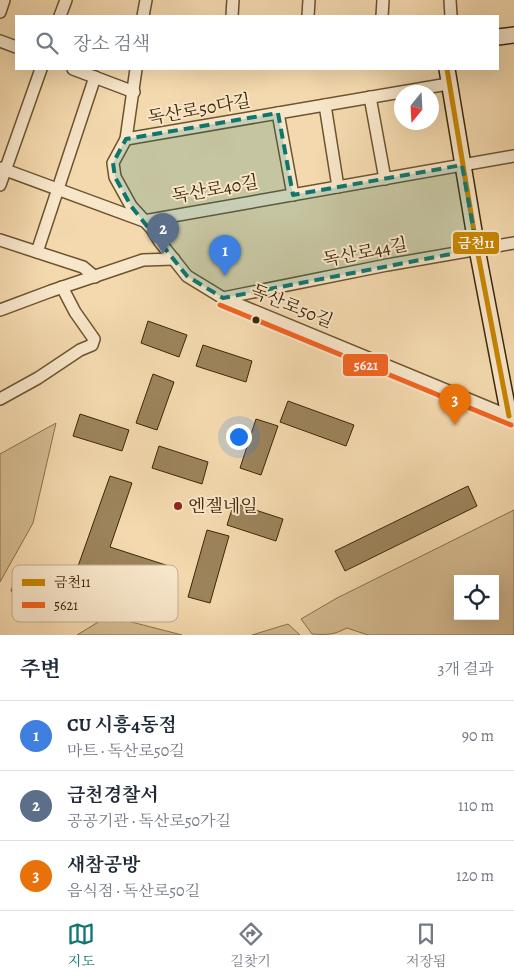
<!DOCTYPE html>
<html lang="ko">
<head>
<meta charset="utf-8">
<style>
  body { margin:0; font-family:Alegreya,"Noto Serif KR",serif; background:#f2f2f3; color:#1f2937 }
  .controls { position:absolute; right:15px; bottom:15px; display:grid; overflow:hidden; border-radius:0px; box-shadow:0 5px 20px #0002 }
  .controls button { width:45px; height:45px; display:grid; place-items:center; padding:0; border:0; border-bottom:1px solid #e0e1e3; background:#fff; color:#1f2937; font:25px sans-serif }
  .compass { position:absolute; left:394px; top:85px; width:45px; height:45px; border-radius:50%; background:#fff; box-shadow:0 5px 20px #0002; rotate:198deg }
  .you { position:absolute; left:238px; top:436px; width:18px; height:18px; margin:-12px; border:4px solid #fff; border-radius:50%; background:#1a73e8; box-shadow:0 0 0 8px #1a73e833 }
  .badge { display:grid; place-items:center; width:32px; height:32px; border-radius:50%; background:#0f766e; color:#fff; font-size:16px; font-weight:700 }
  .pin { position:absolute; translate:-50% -41px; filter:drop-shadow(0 1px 2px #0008) }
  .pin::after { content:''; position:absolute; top:26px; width:18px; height:15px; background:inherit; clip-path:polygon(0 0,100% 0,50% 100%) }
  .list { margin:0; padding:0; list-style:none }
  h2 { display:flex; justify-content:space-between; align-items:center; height:65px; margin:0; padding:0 20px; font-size:21px }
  h2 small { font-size:16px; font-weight:400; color:#747a83 }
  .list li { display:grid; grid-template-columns:32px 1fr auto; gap:15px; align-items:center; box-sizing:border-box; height:70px; padding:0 20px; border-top:1px solid #e0e1e3 }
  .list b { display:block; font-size:19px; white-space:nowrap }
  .list p { margin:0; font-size:16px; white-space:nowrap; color:#747a83 }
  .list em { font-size:16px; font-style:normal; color:#747a83 }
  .icon { flex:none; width:28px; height:28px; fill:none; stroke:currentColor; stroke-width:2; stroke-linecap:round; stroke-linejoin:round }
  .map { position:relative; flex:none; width:514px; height:635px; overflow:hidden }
  .search { position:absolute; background:#fff; box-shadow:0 5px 20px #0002; left:15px; right:15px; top:15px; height:55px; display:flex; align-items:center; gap:12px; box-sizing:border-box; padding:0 18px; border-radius:0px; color:#747a83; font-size:19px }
  .sheet { height:275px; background:#fff }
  nav { display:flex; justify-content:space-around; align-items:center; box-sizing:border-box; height:70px; border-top:1px solid #e0e1e3; background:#fff; font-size:14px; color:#747a83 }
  nav a { display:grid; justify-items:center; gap:2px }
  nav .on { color:#0f766e }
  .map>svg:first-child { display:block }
</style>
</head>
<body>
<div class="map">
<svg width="514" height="635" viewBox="0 0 514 635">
  <rect width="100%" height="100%" fill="#f4d9ae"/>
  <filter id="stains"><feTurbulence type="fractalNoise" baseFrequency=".004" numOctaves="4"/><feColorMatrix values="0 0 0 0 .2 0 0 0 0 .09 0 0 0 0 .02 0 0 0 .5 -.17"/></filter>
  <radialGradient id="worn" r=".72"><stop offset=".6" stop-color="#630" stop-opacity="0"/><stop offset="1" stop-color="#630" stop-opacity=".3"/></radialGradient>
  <g fill="#d5bb91" stroke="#89714a" fill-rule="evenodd">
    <path d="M56,423L33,523L0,582V454Z"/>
    <path d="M514,510V635H368L347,628C333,635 328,635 312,634L301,619L337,598ZM458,579H495V616H458Z"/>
    <path d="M108,616L182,635H77Z"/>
    <path d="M288,624L300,635H252Z"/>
  </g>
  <g fill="#9c845c" stroke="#3d2703">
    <path d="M148,321L187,335L179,357L141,343Z"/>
    <path d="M203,345L252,361L246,382L196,366Z"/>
    <path d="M153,374L174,382L157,430L136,423Z"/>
    <path d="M288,401L354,425L346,446L280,422Z"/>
    <path d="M80,414L129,430L122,451L73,436Z"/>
    <path d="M256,419L278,426L261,475L240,468Z"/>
    <path d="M159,446L208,462L202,484L152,468Z"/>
    <path d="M110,476L132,483L110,547L172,567L165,589L101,568L92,594L71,586Z"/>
    <path d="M468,486L477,506L345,571L335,551Z"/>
    <path d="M234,503L283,519L276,541L227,525Z"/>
    <path d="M207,530L229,536L210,603L188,597Z"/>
    <path d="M18,570L67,585L60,607L11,591Z"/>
  </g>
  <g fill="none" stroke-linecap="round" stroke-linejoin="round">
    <g stroke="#6b542e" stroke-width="14">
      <g id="street">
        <path d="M450,0L451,16"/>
        <path d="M0,12L4,0"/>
        <path d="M60,16L66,0"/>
        <path d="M143,16L146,0"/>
        <path d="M232,16L233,0"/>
        <path d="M308,16L309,0"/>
        <path d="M382,16L383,0"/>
        <path d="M0,41L16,47"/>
        <path d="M73,69L134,92"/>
        <path d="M136,69L126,139L113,163L115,177L131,206L152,229L160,242L187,276L223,298L509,416"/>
        <path d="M370,97L385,179"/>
        <path d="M325,105L338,187"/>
        <path d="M278,113L293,195"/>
        <path d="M126,139L448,84"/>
        <path d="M0,168L144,221L514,156"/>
        <path d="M0,185L41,69"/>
        <path d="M0,240L83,267L95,277"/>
        <path d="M37,252L95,77"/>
        <path d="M223,298L387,265L514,243"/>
        <path d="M0,310L51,291L143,260L174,259"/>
        <path d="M0,399L38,378L80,350L92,345L94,339L75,312L62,287"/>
      </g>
    </g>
    <g stroke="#3d2703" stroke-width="18">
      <g id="secondary">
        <path d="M498,37L514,35"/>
        <path d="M447,69L477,249L509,416L514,418"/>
      </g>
    </g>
    <use href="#street" stroke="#f8e6ca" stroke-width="11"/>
    <use href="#secondary" stroke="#f8e6ca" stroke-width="15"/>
    <g stroke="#f8e6ca" stroke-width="9">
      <path id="bus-1" d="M447,69L477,249L509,416"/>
    </g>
    <g stroke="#f8e6ca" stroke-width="9">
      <path id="bus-2" d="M220,305L511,425"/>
    </g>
    <use href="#bus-1" stroke="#c88601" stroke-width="5"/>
    <use href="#bus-2" stroke="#f26522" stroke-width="5"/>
  </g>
  <path fill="#0f766e" fill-opacity="0.2" stroke="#0f766e" stroke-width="4" stroke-dasharray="10 6" stroke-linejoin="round" d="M278,113L293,195L462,165L477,249L223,298L187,276L131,206L115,177L113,163L126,139Z"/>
  <circle fill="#3d2703" stroke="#f8e6ca" stroke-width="2" cx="256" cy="320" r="4.5"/>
  <circle fill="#8f2418" stroke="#f8e6ca" stroke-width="2" cx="178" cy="506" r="5"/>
  <g text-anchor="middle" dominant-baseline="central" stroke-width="4" stroke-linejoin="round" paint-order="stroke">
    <g font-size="18" fill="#3d2703" stroke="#f8e6ca">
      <text transform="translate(199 109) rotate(-10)">독산로50다길</text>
      <text transform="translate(215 189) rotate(-10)">독산로40길</text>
      <text transform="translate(365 252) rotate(-11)">독산로44길</text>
      <text transform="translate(292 306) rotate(22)">독산로50길</text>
    </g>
    <g font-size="18" fill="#3d2703" stroke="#f8e6ca" text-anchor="start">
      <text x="188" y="506">엔젤네일</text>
    </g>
  </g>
  <rect x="12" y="565" width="166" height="57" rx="8" fill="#f8e6ca" stroke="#c0ad8e" stroke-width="1"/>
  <rect x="22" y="579" width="23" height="7" fill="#c88601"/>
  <rect x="22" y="602" width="23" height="6" fill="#f26522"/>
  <g font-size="14" fill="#3d2703">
    <text x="54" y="587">금천11</text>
    <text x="54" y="610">5621</text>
  </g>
  <g stroke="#f8e6ca" stroke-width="2">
    <rect x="452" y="231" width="48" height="24" rx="5" fill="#c88601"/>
    <rect x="342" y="353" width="47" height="24" rx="5" fill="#f26522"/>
  </g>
  <g font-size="14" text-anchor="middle" font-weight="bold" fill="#fff">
    <text x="476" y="248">금천11</text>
    <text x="366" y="370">5621</text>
  </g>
  <rect width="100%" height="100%" filter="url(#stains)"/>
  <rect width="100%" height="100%" fill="url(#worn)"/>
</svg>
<div class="controls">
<button><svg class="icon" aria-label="locate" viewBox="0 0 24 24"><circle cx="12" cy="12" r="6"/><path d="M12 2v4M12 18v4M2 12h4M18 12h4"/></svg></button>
</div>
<svg class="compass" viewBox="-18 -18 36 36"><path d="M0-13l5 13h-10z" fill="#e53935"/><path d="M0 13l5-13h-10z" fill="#747a83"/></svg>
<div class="you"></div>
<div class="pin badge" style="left:225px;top:276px;background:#3f7fe0">1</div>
<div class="pin badge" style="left:163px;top:254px;background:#5c6f8a">2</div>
<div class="pin badge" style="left:455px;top:425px;background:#e8710a">3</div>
<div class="search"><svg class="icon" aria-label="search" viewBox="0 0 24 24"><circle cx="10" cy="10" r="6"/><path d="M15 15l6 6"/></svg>장소 검색</div>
</div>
<section class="sheet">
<h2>주변<small>3개 결과</small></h2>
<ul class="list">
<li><span class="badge" style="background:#3f7fe0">1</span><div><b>CU 시흥4동점</b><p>마트 · 독산로50길</p></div><em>90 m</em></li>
<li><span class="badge" style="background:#5c6f8a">2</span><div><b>금천경찰서</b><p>공공기관 · 독산로50가길</p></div><em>110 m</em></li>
<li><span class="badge" style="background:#e8710a">3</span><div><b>새참공방</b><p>음식점 · 독산로50길</p></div><em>120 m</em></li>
</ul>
</section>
<nav>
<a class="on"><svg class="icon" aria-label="map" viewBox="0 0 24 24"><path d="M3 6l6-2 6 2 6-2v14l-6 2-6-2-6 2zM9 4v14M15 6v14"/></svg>지도</a>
<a><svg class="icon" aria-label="directions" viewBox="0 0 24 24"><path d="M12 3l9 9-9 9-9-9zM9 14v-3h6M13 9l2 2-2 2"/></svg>길찾기</a>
<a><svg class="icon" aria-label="saved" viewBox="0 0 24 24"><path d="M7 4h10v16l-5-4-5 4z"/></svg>저장됨</a>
</nav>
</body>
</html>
